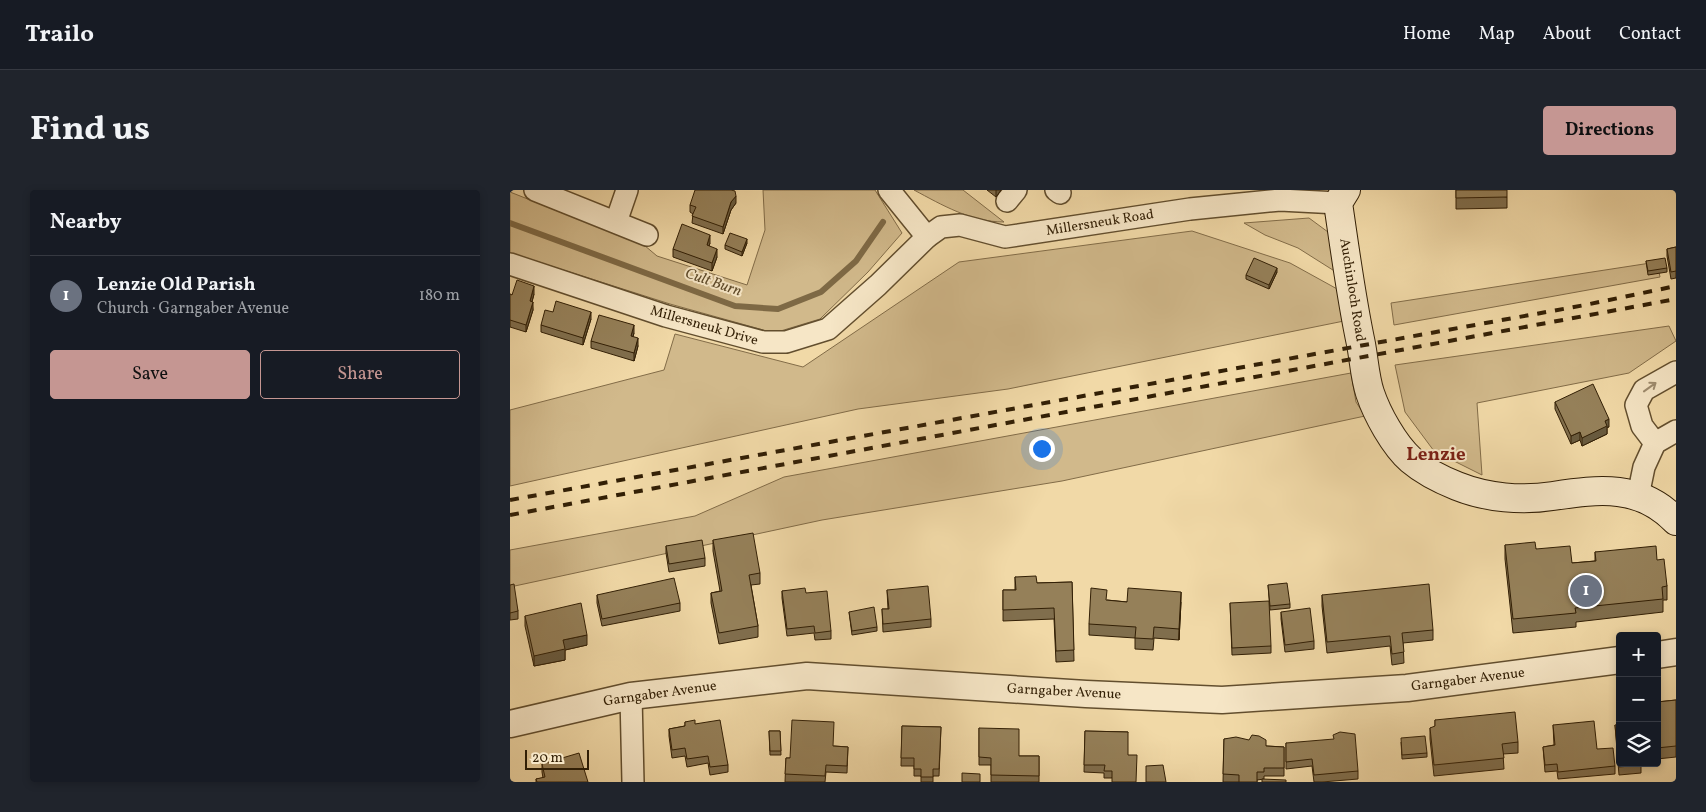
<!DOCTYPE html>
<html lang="en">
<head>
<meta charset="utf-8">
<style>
  body { margin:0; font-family:Vollkorn,serif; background:#20242c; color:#f1f3f6 }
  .controls { position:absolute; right:15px; bottom:15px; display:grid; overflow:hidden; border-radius:5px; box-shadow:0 2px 8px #0003 }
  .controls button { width:45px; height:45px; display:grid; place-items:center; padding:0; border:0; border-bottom:1px solid #363941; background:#171b24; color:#f1f3f6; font:25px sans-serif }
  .scale { position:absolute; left:15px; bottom:12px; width:64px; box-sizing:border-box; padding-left:5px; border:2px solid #321f05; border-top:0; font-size:14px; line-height:18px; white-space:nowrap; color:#321f05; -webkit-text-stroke:4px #f6e6c6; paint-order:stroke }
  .you { position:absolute; left:531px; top:258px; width:18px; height:18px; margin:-12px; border:4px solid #fff; border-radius:50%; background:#1a73e8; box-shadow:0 0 0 8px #1a73e833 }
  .badge { display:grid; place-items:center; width:32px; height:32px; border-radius:50%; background:#c59692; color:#fff; font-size:16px; font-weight:700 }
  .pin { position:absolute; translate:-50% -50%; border:2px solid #fff; box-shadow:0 1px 5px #0006 }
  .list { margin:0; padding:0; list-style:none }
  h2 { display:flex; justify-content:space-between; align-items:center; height:65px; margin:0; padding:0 20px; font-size:21px }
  h2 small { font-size:16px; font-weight:400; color:#9ea1a6 }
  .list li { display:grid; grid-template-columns:32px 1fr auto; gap:15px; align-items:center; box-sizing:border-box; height:80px; padding:0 20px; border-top:1px solid #363941 }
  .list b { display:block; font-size:19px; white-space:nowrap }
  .list p { margin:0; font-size:16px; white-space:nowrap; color:#9ea1a6 }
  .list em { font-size:16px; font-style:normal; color:#9ea1a6 }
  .actions { display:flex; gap:10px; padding:15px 20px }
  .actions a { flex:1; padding:11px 0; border:1px solid #c59692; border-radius:5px; text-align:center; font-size:18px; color:#c59692 }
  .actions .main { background:#c59692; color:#111 }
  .icon { flex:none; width:28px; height:28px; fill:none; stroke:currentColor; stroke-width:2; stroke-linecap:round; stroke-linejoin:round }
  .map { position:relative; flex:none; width:1166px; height:592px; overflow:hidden; border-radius:5px }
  header { display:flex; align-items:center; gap:30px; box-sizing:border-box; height:70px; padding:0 25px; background:#171b24; border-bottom:1px solid #363941 }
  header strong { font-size:24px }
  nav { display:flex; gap:28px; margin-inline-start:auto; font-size:18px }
  .intro { display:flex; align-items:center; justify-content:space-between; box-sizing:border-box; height:120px; padding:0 30px }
  h1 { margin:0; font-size:35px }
  .button { padding:12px 22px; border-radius:5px; background:#c59692; color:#111; font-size:18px; font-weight:700 }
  main { display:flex; gap:30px; padding:0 30px }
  aside { flex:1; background:#171b24; border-radius:5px; box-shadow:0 2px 8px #0003 }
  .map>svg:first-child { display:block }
</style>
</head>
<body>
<header>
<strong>Trailo</strong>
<nav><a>Home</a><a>Map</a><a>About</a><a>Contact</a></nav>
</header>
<div class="intro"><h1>Find us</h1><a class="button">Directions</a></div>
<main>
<aside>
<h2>Nearby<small></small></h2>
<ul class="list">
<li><span class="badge" style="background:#6b7280">1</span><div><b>Lenzie Old Parish</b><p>Church · Garngaber Avenue</p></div><em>180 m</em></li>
</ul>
<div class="actions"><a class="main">Save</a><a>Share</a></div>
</aside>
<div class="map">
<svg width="1166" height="592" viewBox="0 0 1166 592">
  <rect width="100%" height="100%" fill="#f1d9a7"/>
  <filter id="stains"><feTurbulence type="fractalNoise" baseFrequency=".004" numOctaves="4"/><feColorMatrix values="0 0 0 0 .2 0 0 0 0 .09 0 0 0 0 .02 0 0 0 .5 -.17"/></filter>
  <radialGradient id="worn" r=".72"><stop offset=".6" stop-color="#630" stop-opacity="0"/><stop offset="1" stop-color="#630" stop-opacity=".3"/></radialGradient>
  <g fill="#d1b98b" stroke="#826c48">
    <path d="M253,0H365L392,43L358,82L310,129L264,143L160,114L0,63V2L134,55L147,66L237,95L255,40Z"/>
    <path d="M404,0H453L494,32C461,32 432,15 404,0Z"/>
    <path d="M799,28L818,42L826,82L788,58L755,45L734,33Z"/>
    <path d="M682,41L780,73L829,100L834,131L498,199L348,219L0,296V220L154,180L165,144L293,177L449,72Z"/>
    <path d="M1147,72L1150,87L884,135L881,113Z"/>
    <path d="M1159,136L1166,151L1119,183L967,213L972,285L924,261L895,222L885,175Z"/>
    <path d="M841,183L846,212L855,226L552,291L312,330L0,397V360L185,326L274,287Z"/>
  </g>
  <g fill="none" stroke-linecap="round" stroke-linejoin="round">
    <path stroke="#7e6945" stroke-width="6" d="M0,33L225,116L268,119L311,102L346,71L373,32"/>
    <g stroke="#624e2e" stroke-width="24">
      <g id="minor">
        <path d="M25,0L137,45"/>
        <path d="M379,0L417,47L431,37L450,35L495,47L680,19L770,10L828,13"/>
        <path d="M546,0L550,3"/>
        <path d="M497,11L506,0"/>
        <path d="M106,32L117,0"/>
        <path d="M0,74L156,126L253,152H276L318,139L368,95L417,47"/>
        <path d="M1145,253L1132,236L1126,215L1134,200L1166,182"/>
        <path d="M1128,306L1134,277L1145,253L1166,241"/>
        <path d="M121,506L123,592"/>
      </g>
    </g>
    <g stroke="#624e2e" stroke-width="29">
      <g id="tertiary">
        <path d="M1147,465L1166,462"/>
        <path d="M0,534L121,506L297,486L576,504L712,510L897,498L1110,470"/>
      </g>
    </g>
    <g stroke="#321f05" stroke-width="30">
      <path id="secondary" d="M836,0L828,13C835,60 841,107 851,154C854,170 855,188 860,203C867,224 884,255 901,270C914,281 932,290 947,296C977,308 1012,311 1043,306C1090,299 1130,294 1166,331"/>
    </g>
    <use href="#minor" stroke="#f6e6c6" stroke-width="21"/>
    <use href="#tertiary" stroke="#f6e6c6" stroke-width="26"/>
    <use href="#secondary" stroke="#f6e6c6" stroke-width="28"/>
    <g stroke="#321f05" stroke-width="4" stroke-dasharray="9 9" stroke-linecap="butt">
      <path d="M0,310L1075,115L1166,96"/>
      <path d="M0,325L1166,109"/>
    </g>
  </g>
  <g fill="#806e4d" stroke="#321f05">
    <path d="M477,0H491L486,7Z"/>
    <path d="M946,0L997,7V18L946,19Z"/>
    <path d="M226,13L221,20L213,44L182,33L183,24L180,22V15Z"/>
    <path d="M200,53L199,56L207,67L202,81L163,67V59Z"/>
    <path d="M237,53L232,66L215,59V55Z"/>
    <path d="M1166,57V88L1161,89L1157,66V59Z"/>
    <path d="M1136,71L1157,78V82L1138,85Z"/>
    <path d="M767,82L759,99L736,89V85Z"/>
    <path d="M0,104L2,105L24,104L22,112L23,120L16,142L0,137Z"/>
    <path d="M43,122L81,129L73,155L31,142V135Z"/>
    <path d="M124,143L123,147L128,156L124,171L81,158V151Z"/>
    <path d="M1045,212L1099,237H1097V244L1072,256L1070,250L1061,254L1045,219Z"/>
    <path d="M203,350L250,383V394L241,395L248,436V447L209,454L201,413V403L210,401L203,361Z"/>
    <path d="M995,355L1026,359L1062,373L1085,371V362L1147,370L1157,396V410H1153V422L1066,432V437L1003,443L995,369Z"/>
    <path d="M156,356L195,368V376L159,382L156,363Z"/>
    <path d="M505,387L527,393L562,392L564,471L546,472L544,429L493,431V400H505Z"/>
    <path d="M0,395L8,421V429L0,430Z"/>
    <path d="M758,395L780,414V418L760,420Z"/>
    <path d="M377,400L421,429V437L373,442L372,419H378Z"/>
    <path d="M272,401L296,403L321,441V449L305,450L304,443L277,446L272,408Z"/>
    <path d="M87,405L170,413V421L92,436L87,413Z"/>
    <path d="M812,405L923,440V450L893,453L894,473L882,475L880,456L817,463L812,416Z"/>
    <path d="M597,410L617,412H671L669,450L644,448L643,460L625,459V448L579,445V434Z"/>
    <path d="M720,413L761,456V463L722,465Z"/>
    <path d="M339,422L367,437V441L342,445Z"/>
    <path d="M771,422L804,451V459L775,462L771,429Z"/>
    <path d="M15,426L77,455L55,460V470L24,476L15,436Z"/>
    <path d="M1166,510V567L1147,569V512Z"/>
    <path d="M925,530L1008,552V563L993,564L994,579L924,586L920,549V538L925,537Z"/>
    <path d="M175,532L185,534L218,575V582L200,585L198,573L177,577L175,566L162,568L159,546V539L175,536Z"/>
    <path d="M1043,535L1087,559L1105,576V584L1048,589L1047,581L1035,582L1033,557L1044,555Z"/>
    <path d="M1105,535L1131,573V583L1109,585Z"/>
    <path d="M392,536L431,537L429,586H423V592H411V586H404V576H391Z"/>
    <path d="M469,538L509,566H529V592H481V575H469Z"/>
    <path d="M259,541H270L271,565H260Z"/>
    <path d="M575,541L618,542L602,588H594V583L574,582Z"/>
    <path d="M714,549L756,556L774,557V586H754V589L747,590V592H713Z"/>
    <path d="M891,552L917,563V567L892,569Z"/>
    <path d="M776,553L848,581V589L812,592H804L802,576L776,579Z"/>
    <path d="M324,556L338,557L337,583L316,582L315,592H275L276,568H280Z"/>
    <path d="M32,574L78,592H26V589L33,588L32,582Z"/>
  </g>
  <g fill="#685a3e" stroke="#321f05">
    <path d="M486,0H491L486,7Z"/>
    <path d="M226,6V13L221,20L213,44V37L221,12Z"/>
    <path d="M200,45V53L197,63V55Z"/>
    <path d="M237,49V53L232,66V62Z"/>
    <path d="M207,59V67L202,81V73Z"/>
    <path d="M767,78V82L759,99V95Z"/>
    <path d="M24,96V104L20,119V111Z"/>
    <path d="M23,112V120L16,142V135Z"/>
    <path d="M81,122V129L73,155V148Z"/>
    <path d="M124,135V143L121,153V146Z"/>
    <path d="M128,148V156L124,171V163Z"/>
    <path d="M1099,229V237H1097V244L1072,256V248L1095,231Z"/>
    <path d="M1070,242V250L1061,254V246Z"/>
    <path d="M671,402V412L669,450V439Z"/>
    <path d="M77,445V455L55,460V470L24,476V466L53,450Z"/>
  </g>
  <g fill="#958059" stroke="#321f05">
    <path d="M185,0H221L225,1L226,6L221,12L213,37L182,26L186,17L180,15Z"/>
    <path d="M946,0H997V7L946,8Z"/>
    <path d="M172,34L200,45L197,55L207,59L202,73L163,59Z"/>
    <path d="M220,43L237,49L232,62L215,55Z"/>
    <path d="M1166,57V81L1161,82L1157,59Z"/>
    <path d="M744,68L767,78L759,95L736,85Z"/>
    <path d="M1155,68L1157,78L1138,81L1136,71Z"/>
    <path d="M7,90L24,96L20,111L23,112L16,135L0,130V104L2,105Z"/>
    <path d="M46,111L81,122L73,148L31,135L35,120L43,122Z"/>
    <path d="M89,125L124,135L121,146L128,148L124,163L81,151Z"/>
    <path d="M1083,194L1099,229L1095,231L1097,236L1072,248L1070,242L1061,246L1045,212Z"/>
    <path d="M243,343L250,383L239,385L248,436L209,443L201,403L212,401L203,350Z"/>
    <path d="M192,350L195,368L159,374L156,356Z"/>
    <path d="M1025,352L1026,359L1060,356L1062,373L1086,371L1085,362L1146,356L1147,370L1154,369L1157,396L1152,397L1153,409L1065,418L1066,423L1003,429L995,355Z"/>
    <path d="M526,386L527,393L562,392L564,460L546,461L544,418L493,420V400H506L505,387Z"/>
    <path d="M164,388L170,413L92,429L87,405Z"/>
    <path d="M777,393L780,414L760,416L758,395Z"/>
    <path d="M4,394L8,421L0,423V395Z"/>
    <path d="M919,394L923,440L892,443L894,462L882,464L880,446L817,452L812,405Z"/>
    <path d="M418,396L421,429L373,434L372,419H379L377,400Z"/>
    <path d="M295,398L296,403L317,401L321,441L305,443L304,436L277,439L272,401Z"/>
    <path d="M581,398L597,400L596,410L617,412L618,398L671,402L669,439L644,437L643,449L625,448L626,437L579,434Z"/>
    <path d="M759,411L761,456L722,458L720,413Z"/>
    <path d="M71,413L77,445L53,450L55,459L24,466L15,426Z"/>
    <path d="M364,417L367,437L342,441L339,422Z"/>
    <path d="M800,418L804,451L775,455L771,422Z"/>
    <path d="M1166,510V556L1147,558V512Z"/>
    <path d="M1005,522L1008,552L992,554L994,568L924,575L920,538L925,536V530Z"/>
    <path d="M185,530V534L210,530L218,575L200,577L198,566L177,569L175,558L162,560L159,539L175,536V532Z"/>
    <path d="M282,530L324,532L323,556L338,557L337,576L316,575L315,586L275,584L276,568H280Z"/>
    <path d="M1084,531L1087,559L1103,558L1105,576L1048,582L1047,574L1035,575L1033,557L1045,555L1043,535Z"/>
    <path d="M1110,534V573H1131V575L1109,577L1105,535Z"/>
    <path d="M392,536L431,537L429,579H423V587H411V579H404V568H391Z"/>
    <path d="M469,538L509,539V566H529V586L481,585V568L469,567Z"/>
    <path d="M259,541H270L271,561H260Z"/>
    <path d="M575,541L618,542V565H627L626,592H602V581H594L595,575H574Z"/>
    <path d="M830,542L845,544L848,581L804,585L802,569L776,572V553L824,549L823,545Z"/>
    <path d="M742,545L749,546L756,550V556L774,557V578H754V582H747V592H729V585L713,584L714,549L726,547L739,550Z"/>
    <path d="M915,546L917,563L892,565L891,548Z"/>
    <path d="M69,563L78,592H27L26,589L35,587L32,574Z"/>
    <path d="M653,575L656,592H636V576Z"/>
    <path d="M452,583L470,584V592H452Z"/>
    <path d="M752,589L776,590V592H752Z"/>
  </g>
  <defs><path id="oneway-shaft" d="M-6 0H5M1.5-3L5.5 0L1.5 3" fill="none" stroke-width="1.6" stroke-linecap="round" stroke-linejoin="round" transform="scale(1.25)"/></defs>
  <use stroke="#9e8c6f" href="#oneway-shaft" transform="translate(1140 197) rotate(-36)"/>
  <g text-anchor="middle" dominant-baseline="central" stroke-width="4" stroke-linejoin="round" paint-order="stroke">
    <g font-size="14" fill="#321f05" stroke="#f6e6c6">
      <text transform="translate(590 33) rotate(-9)">Millersneuk Road</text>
      <text transform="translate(842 100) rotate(81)">Auchinloch Road</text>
      <text transform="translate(194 136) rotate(16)">Millersneuk Drive</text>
      <text transform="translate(958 490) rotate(-7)">Garngaber Avenue</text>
      <text transform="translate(554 502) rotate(3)">Garngaber Avenue</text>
      <text transform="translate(150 504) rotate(-8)">Garngaber Avenue</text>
    </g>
    <g font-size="15" font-style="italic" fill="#5e4a2a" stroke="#f6e6c6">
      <text transform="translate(203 93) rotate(19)">Cult Burn</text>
    </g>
    <g font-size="19" font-weight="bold" fill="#7a1f14" stroke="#f6e6c6">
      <text x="926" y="265">Lenzie</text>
    </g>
  </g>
  <rect width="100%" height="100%" filter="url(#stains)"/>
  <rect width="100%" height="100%" fill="url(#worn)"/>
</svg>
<div class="controls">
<button>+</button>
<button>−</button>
<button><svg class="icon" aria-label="layers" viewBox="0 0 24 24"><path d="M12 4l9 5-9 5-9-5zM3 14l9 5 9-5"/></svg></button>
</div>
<div class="scale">20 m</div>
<div class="you"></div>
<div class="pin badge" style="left:1076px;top:401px;background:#6b7280">1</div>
</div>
</main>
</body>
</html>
